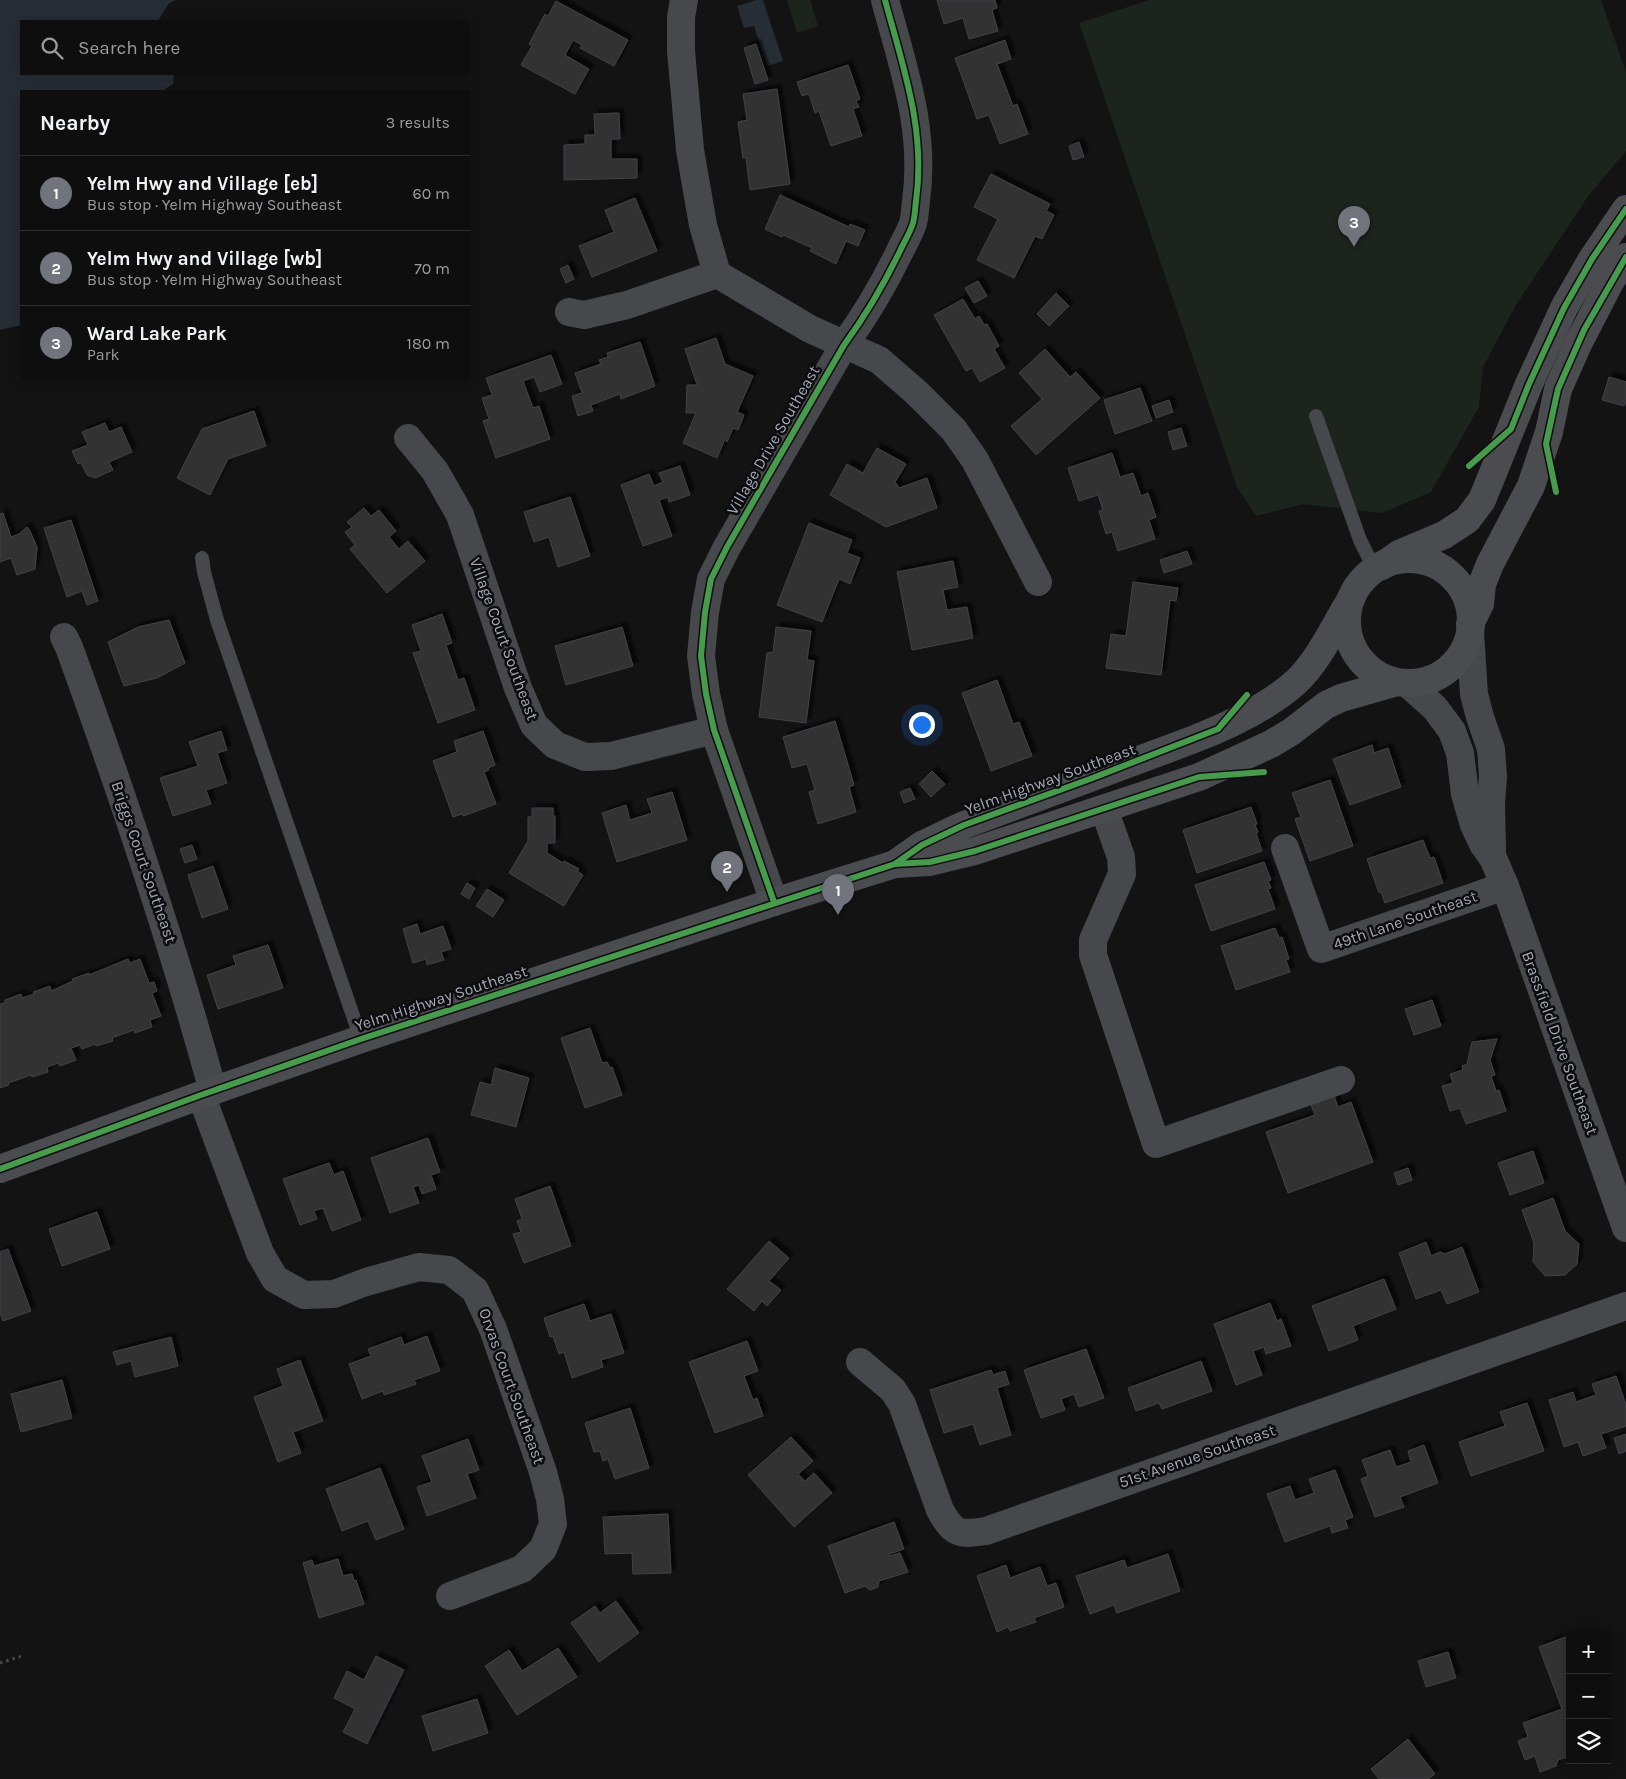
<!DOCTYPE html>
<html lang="en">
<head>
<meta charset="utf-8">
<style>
  body { margin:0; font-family:Karla,sans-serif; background:#1c1c1c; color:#f1f3f6 }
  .controls { position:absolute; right:15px; bottom:15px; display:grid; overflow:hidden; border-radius:0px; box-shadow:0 2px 12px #0003 }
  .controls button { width:45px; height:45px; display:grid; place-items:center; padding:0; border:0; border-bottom:1px solid #2e2e2e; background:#0e0e0e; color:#f1f3f6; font:25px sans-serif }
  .you { position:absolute; left:921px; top:724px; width:18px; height:18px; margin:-12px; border:4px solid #fff; border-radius:50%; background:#1a73e8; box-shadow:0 0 0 8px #1a73e833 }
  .badge { display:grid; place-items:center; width:32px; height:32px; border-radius:50%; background:#71747c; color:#fff; font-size:16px; font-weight:700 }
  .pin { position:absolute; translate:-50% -41px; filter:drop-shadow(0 1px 2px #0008) }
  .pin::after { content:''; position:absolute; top:26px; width:18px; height:15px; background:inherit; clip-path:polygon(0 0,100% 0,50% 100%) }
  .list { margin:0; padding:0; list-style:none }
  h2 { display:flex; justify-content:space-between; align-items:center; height:65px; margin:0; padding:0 20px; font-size:21px }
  h2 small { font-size:16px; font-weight:400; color:#9b9c9e }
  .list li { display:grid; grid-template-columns:32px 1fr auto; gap:15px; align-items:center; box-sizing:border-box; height:75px; padding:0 20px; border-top:1px solid #2e2e2e }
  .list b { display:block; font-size:19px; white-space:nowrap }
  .list p { margin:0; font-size:16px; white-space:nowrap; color:#9b9c9e }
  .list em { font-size:16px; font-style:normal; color:#9b9c9e }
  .icon { flex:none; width:28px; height:28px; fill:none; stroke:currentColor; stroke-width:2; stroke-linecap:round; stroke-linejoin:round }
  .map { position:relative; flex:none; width:1626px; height:1779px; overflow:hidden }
  .search { position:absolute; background:#0e0e0e; box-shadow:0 2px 12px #0003; left:20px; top:20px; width:450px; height:55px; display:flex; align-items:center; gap:12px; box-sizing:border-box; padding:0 18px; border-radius:0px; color:#9b9c9e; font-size:19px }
  .panel { position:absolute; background:#0e0e0e; box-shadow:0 2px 12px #0003; left:20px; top:90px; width:450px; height:290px; border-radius:0px }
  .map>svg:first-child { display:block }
</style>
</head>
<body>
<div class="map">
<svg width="1626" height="1779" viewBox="0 0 1626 1779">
  <defs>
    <filter id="shadow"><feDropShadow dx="4.5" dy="-4.5" stdDeviation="1" flood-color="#0009"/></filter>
  </defs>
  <rect width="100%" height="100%" fill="#131313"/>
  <g fill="#1d231d">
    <path d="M787,0H810L818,26L797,33Z"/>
    <path d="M1149,0H1601L1626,72V151L1589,195L1516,305L1483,367L1479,407L1431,492L1382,513L1303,504L1256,516L1237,487L1079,23Z"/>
  </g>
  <g fill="#272d34">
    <path d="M0,0H176L169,3L158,21H21V74H174L173,84L162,91H21V325L0,330Z"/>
    <path d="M756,0H763L783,61L767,66L754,26L744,28L737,6Z"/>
  </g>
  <g fill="#313132" stroke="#424346" filter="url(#shadow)">
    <path d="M937,0H995L997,8L992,10L998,31L969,39L963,18L944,24Z"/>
    <path d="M556,1L628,40L614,66L580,48L582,45L573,40L565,55L589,69L575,94L521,65L532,46L529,44L545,14L548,16Z"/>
    <path d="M1005,40L1011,59L997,64L1013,106L1017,104L1028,134L1000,144L989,115L977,119L955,58Z"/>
    <path d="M756,44L768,80L755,84L744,48Z"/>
    <path d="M848,65L860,99L856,101L859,107L853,109L862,136L831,146L819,111L815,113L809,94L802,96L797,82Z"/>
    <path d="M777,89L790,184L750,190L746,158H743L738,122L747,120L743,94Z"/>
    <path d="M619,113L620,139H611V159H637V178L564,180V145L585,144V135H595L594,114Z"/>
    <path d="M1079,142L1084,157L1073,160L1069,146Z"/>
    <path d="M991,174L1050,204L1046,211L1054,215L1042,239L1035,236L1014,278L977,260L998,219L974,207Z"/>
    <path d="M780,195L849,227L850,224L865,230L858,246L846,241L836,264L810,251L812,248L783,235L782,237L765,229Z"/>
    <path d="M635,198L657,251L592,277L579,246L614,232L605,210Z"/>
    <path d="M568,265L574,279L566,283L560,269Z"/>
    <path d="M978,281L987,296L974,303L965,288Z"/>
    <path d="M1056,293L1069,306L1049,326L1037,314Z"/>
    <path d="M963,299L975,319L979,316L984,325L987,324L999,346L994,349L1005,368L980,382L972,368L966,371L934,315Z"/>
    <path d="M716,338L725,364L753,376L737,412L744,415L738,430L733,428L727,442L725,439L717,458L683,443L696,413H686L687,385H697L685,349Z"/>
    <path d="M640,342L655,386L621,399L620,394L591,405L593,411L578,416L572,396L582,393L575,373L601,364L599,360L608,357L607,353Z"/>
    <path d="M1045,349L1070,377L1076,372L1100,398L1036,455L1011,426L1042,399L1019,373Z"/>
    <path d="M551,355L562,384L540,392L534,377L523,381L533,408L539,406L550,439L496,458L483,421L489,419L482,398L492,395L486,378Z"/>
    <path d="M1609,377L1626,382V401L1624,406L1602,400Z"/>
    <path d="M1140,388L1152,421L1115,434L1104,400Z"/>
    <path d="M1169,400L1173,412L1156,418L1152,406Z"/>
    <path d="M254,411L266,446L228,459L210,495L177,478L202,429Z"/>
    <path d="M105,423L109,432L121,427L132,452L109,462L113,470L95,478L87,475L81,463L78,464L72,451L88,445L82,432Z"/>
    <path d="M1181,428L1187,446L1173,450L1168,432Z"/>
    <path d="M877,448L906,464L895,482L899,488L927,478L937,508L886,527L830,495L847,464L863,473Z"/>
    <path d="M1112,453L1120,477L1133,473L1141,496L1148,493L1156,517L1149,520L1155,539L1118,551L1112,532L1106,534L1099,511L1103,510L1098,495L1079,501L1068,468Z"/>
    <path d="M680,466L690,495L669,502L668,497L659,500L672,536L643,546L621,485L649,474L654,486L663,482L659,473Z"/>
    <path d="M570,497L590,556L558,567L549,537L534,542L524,512Z"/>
    <path d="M364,508L371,516L379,510L396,531L389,537L399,549L408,541L425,561L387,593L350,549L355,545L345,532L352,527L347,522Z"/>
    <path d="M3,513L11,537L19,534L27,527L30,531L37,547L35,569L17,575L11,558L0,562V514Z"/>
    <path d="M71,520L98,601L87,605L82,591L67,597L44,528Z"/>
    <path d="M809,523L852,540L847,553L860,558L850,584L839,579L822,622L777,605Z"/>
    <path d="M1187,551L1192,564L1164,573L1160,560Z"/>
    <path d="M953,561L958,587L943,590L947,610L967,607L973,638L912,650L897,572Z"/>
    <path d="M1133,582L1178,588L1176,601L1170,600L1161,675L1106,668L1111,634L1126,636Z"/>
    <path d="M442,614L452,643L446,645L458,680L464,678L475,710L438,723L413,653L421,651L412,625Z"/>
    <path d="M169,620L185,663L157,678L124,686L108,642L138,627Z"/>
    <path d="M622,627L633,666L566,685L555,646Z"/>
    <path d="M776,627L811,631L807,660L814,661L806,723L759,717L767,653L773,652Z"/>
    <path d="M997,680L1013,724L1019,722L1032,756L991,771L962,693Z"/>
    <path d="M835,721L854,785L849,787L856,812L818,824L809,792L815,790L807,764L792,768L783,737Z"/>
    <path d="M221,731L227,750L217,753L227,783L206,790L211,804L173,816L160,778L198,766L189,742Z"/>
    <path d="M483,731L495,765L488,768L489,770L484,772L496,804L463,816L462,814L453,817L433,761L457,752L454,741Z"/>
    <path d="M1372,745L1374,753L1388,748L1401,787L1350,805L1333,759Z"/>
    <path d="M932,771L945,784L931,797L919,784Z"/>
    <path d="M1330,780L1353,846L1310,861L1295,819L1301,817L1292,793Z"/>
    <path d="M910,788L915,799L904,803L900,792Z"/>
    <path d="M672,792L687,840L617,862L602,813L626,805L630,820L652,813L647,799Z"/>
    <path d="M1251,807L1257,824L1255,825L1258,832L1256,833L1262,851L1197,873L1183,830Z"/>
    <path d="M532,808H553V816H555V843H547V853L563,863L564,861L579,869L577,871L583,875L564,906L509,873L528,841V817H532Z"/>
    <path d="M1423,840L1430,858L1434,857L1443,883L1385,903L1381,892L1379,893L1367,859Z"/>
    <path d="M192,845L197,859L185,863L180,849Z"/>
    <path d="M1264,862L1271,880L1268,881L1271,888L1268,889L1275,909L1211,931L1195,885Z"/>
    <path d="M213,866L228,909L202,918L188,875Z"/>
    <path d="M467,883L475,888L469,899L461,894Z"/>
    <path d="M487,889L504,900L493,917L476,906Z"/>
    <path d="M417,924L420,934L443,926L451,949L441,952L444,960L427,965L426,959L413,963L403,929Z"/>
    <path d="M1275,928L1279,938L1282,937L1289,959L1286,960L1290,972L1236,990L1221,946Z"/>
    <path d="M268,945L283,988L218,1009L207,975L236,965L233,956Z"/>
    <path d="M128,959L130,963L140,959L149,983L154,982L157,991L152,993L161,1016L150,1020L152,1027L135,1033L134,1030L112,1038L113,1041L96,1046L95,1044L82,1049L80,1045L71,1048L76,1060L60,1066L58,1063L47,1067L48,1072L32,1077L31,1075L8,1083L9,1085L0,1088V1004L5,1003V1000L21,994L22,998L34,994L33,992L50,986L51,991L73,981L72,979L89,973V975Z"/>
    <path d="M1432,1000L1441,1026L1414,1035L1405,1009Z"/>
    <path d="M590,1028L602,1063L607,1062L610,1068L612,1067L622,1095L585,1108L561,1038Z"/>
    <path d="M1497,1039L1490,1060L1495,1075L1491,1076L1496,1091L1499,1090L1506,1111L1466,1124L1460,1108L1450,1111L1442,1086L1453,1083L1450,1074L1463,1070L1462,1066L1467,1064L1472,1042Z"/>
    <path d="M495,1068L529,1078L516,1127L471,1115L480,1082L491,1085Z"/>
    <path d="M1331,1087L1338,1107L1351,1102L1373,1162L1288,1193L1266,1132L1315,1115L1307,1095Z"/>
    <path d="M428,1138L440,1172L431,1175L436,1189L422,1194L419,1185L413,1187L419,1203L390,1213L371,1158Z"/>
    <path d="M1533,1151L1544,1183L1510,1195L1498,1163Z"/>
    <path d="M329,1163L334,1175L343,1171L361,1220L332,1231L323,1208L314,1211L317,1219L300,1225L283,1179Z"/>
    <path d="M1408,1168L1412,1180L1398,1185L1394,1173Z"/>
    <path d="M550,1186L571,1246L524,1263L513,1234L521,1232L517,1221L522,1219L515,1199Z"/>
    <path d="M1553,1198L1565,1231L1579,1244L1577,1264L1565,1275L1545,1276L1533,1262L1534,1243L1522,1210Z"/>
    <path d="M97,1212L110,1249L62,1266L49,1229Z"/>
    <path d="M769,1241L789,1258L769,1281L781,1290L767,1306L762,1301L754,1311L727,1289Z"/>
    <path d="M1426,1242L1431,1256L1440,1252L1445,1254L1462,1247L1479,1292L1447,1304L1441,1290L1416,1299L1399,1253Z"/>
    <path d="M8,1249L31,1311L3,1321L0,1313V1252Z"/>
    <path d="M1384,1279L1396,1309L1353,1326L1358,1340L1329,1351L1312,1306Z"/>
    <path d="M1270,1303L1277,1321L1281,1319L1291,1346L1266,1354L1264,1347L1253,1351L1262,1375L1236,1385L1214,1324Z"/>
    <path d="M584,1304L590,1321L611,1314L624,1353L601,1360L603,1367L572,1378L564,1352L559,1354L553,1336L550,1337L544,1318Z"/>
    <path d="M427,1336L440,1371L414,1380L416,1384L384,1395L383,1391L362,1399L349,1364L371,1356L368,1349L401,1337L404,1345Z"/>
    <path d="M171,1337L178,1366L135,1377L131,1361L117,1365L113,1352Z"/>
    <path d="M747,1341L758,1371L744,1376L753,1400L757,1398L763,1416L715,1433L689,1362Z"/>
    <path d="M1086,1349L1104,1398L1079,1407L1074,1394L1061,1399L1065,1410L1041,1418L1024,1370Z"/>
    <path d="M300,1360L323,1421L293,1432L301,1453L278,1462L254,1397L283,1386L277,1369Z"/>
    <path d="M1201,1361L1212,1391L1162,1409L1159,1403L1136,1411L1128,1388Z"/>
    <path d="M991,1370L993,1375L1005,1371L1009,1384L997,1388L1011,1435L980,1445L973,1424L944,1433L930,1390Z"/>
    <path d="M1616,1376L1626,1405V1426L1601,1434L1606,1448L1583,1456L1578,1442L1564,1447L1549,1400L1573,1392L1576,1402L1596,1395L1592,1384Z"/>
    <path d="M62,1380L72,1418L21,1432L11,1394Z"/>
    <path d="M1527,1403L1544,1451L1471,1476L1459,1442L1505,1426L1500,1412Z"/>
    <path d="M630,1408L649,1468L615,1479L608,1459L603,1461L600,1451L594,1452L585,1423Z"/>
    <path d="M1626,1434V1451L1619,1454L1614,1438Z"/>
    <path d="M791,1437L813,1461L798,1474L805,1481L814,1473L832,1493L794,1527L748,1475Z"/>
    <path d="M468,1439L479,1470L467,1474L476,1498L427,1516L417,1487L432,1482L422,1456Z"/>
    <path d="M1424,1445L1438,1483L1400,1497L1404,1507L1375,1517L1361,1479L1368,1476L1362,1460L1390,1450L1396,1467L1411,1462L1408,1451Z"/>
    <path d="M380,1468L404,1529L376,1540L368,1521L342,1531L326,1489Z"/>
    <path d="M1335,1470L1353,1517L1345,1520L1348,1528L1332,1533L1330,1526L1285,1542L1267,1494L1290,1486L1295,1500L1314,1493L1309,1479Z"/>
    <path d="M668,1514L671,1573L633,1574L632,1553L605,1554L603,1517Z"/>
    <path d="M894,1522L904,1549L889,1554L890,1556L900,1553L908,1572L879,1581L878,1587L870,1590L865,1586L845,1593L828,1546Z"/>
    <path d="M1168,1554L1180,1591L1117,1613L1114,1605L1090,1614L1076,1576L1124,1560L1127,1568Z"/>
    <path d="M338,1559L343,1576L352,1574L354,1581L356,1580L364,1604L319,1618L303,1563L312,1560L314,1566Z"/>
    <path d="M1006,1565L1010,1578L1040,1567L1047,1586L1056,1583L1064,1607L1034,1618L1036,1622L1010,1631L1008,1627L997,1632L977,1576Z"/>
    <path d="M616,1601L639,1633L599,1662L571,1623L595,1606L600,1613Z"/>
    <path d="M1568,1636L1570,1641V1756L1558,1760L1556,1766L1540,1772L1535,1756L1525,1760L1518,1741L1528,1737L1523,1723L1562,1709L1539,1647Z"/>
    <path d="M558,1648L577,1677L517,1715L485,1666L509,1650L522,1671Z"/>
    <path d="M1448,1652L1456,1678L1426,1687L1418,1661Z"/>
    <path d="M376,1656L404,1670L367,1744L343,1732L355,1709L334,1698L347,1671L364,1680Z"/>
    <path d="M477,1699L488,1733L433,1751L422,1716Z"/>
    <path d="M1408,1739L1435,1774L1428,1779H1379L1371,1769Z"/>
  </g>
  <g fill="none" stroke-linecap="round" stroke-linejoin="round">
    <path stroke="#494a4e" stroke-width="3" stroke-dasharray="2.5 4" stroke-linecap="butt" d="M0,1663L22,1656"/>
    <g stroke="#47484c" stroke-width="14">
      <path d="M1316,416L1360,540L1375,570"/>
      <path d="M202,558L204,572L217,620L361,1039"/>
    </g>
    <g stroke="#47484c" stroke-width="28">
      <path d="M684,0L681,17V51L690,150L703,225L717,274"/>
      <path d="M569,312L584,315L627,305L717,274L810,329L879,360L917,393L954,430L975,460L1038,582"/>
      <path d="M408,438L435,471L460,515L518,688L534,725L555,745L585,757L611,756L714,730"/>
      <path d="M1470,632L1474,694L1480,717L1491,749L1493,776L1491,804L1492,849"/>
      <path d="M64,637L69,647C122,793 172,941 213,1091"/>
      <path d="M1407,683L1435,708L1452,731L1460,753L1465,794L1474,825L1483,844L1493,858L1505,886L1626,1228"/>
      <path d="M1104,809L1121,857L1122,874L1093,940V955L1156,1144L1341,1080"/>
      <path d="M1285,848L1321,949L1505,886"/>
      <path d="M774,902L714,730L706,694L701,656L705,612L711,579L727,547L844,345C866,315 884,284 900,251C904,242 910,233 913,223C915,216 915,208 916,201C926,130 903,67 885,0"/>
      <path d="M201,1095L260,1253L275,1279L304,1295L334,1294L366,1282L419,1267L449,1270L475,1290L493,1329L543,1472L550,1499L553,1524L543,1549L522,1569L450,1596"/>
      <path d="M860,1362L893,1390L902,1404L940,1510C954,1535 959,1535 986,1531L1626,1306"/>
    </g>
    <g stroke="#4b4c50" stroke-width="28">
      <circle cx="1409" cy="621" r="62"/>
      <path d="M1382,566L1399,554L1444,535L1467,520L1482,500L1529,384L1564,308L1592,259L1626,209"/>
      <path d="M1470,624L1480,604L1482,584L1490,564L1531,486L1549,432L1558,389L1578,344L1610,282L1626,257"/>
      <path d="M895,864L922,845L964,825L1192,740C1228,726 1267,708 1296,682C1320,659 1334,626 1351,599"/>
      <path d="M0,1169L201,1095L361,1039L774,902L895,864L930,862L975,851L1199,777L1271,744L1291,732L1326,705L1341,698L1397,682"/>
    </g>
    <g stroke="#0d0d0f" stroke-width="9">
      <g id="cycleway">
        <path d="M1469,466L1511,429L1529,384L1564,308L1592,259L1626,209"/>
        <path d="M1556,492L1546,444L1558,389L1584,330L1626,257"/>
        <path d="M895,864L922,845L964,825L1090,779L1218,729L1247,695"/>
        <path d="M774,902L714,730L706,694L701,656L705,612L711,579L727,547L844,345C866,315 884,284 900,251C904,242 910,233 913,223C915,216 915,208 916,201C926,130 903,67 885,0"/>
        <path d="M0,1169L201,1095L361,1039L895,864L930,862L975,851L1199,777L1264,772"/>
      </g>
    </g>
    <use href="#cycleway" stroke="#469c4c" stroke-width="6"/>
  </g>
  <g text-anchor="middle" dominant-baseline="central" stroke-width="5" stroke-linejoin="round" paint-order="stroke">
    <g font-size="16" fill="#a4a8b4" stroke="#0d0d0f">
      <text transform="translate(773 440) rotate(-60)">Village Drive Southeast</text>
      <text transform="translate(504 639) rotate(70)">Village Court Southeast</text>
      <text transform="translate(1050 779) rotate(-20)">Yelm Highway Southeast</text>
      <text transform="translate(144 862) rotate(71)">Briggs Court Southeast</text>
      <text transform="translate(1405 920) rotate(-19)">49th Lane Southeast</text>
      <text transform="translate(441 998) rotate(-18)">Yelm Highway Southeast</text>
      <text transform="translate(1560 1043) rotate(70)">Brassfield Drive Southeast</text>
      <text transform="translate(512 1386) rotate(70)">Orvas Court Southeast</text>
      <text transform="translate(1197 1456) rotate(-19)">51st Avenue Southeast</text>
    </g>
  </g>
</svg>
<div class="controls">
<button>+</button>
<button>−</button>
<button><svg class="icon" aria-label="layers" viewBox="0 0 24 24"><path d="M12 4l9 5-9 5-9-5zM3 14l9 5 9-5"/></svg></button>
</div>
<div class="you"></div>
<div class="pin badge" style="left:838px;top:915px">1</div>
<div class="pin badge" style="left:727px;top:892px">2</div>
<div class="pin badge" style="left:1354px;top:247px">3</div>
<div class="search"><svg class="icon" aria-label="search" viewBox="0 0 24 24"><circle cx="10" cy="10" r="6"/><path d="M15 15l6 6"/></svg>Search here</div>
<section class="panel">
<h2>Nearby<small>3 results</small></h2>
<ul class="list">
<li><span class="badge">1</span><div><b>Yelm Hwy and Village [eb]</b><p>Bus stop · Yelm Highway Southeast</p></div><em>60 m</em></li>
<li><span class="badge">2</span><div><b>Yelm Hwy and Village [wb]</b><p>Bus stop · Yelm Highway Southeast</p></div><em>70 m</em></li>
<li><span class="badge">3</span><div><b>Ward Lake Park</b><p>Park</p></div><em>180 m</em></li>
</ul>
</section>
</div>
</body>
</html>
